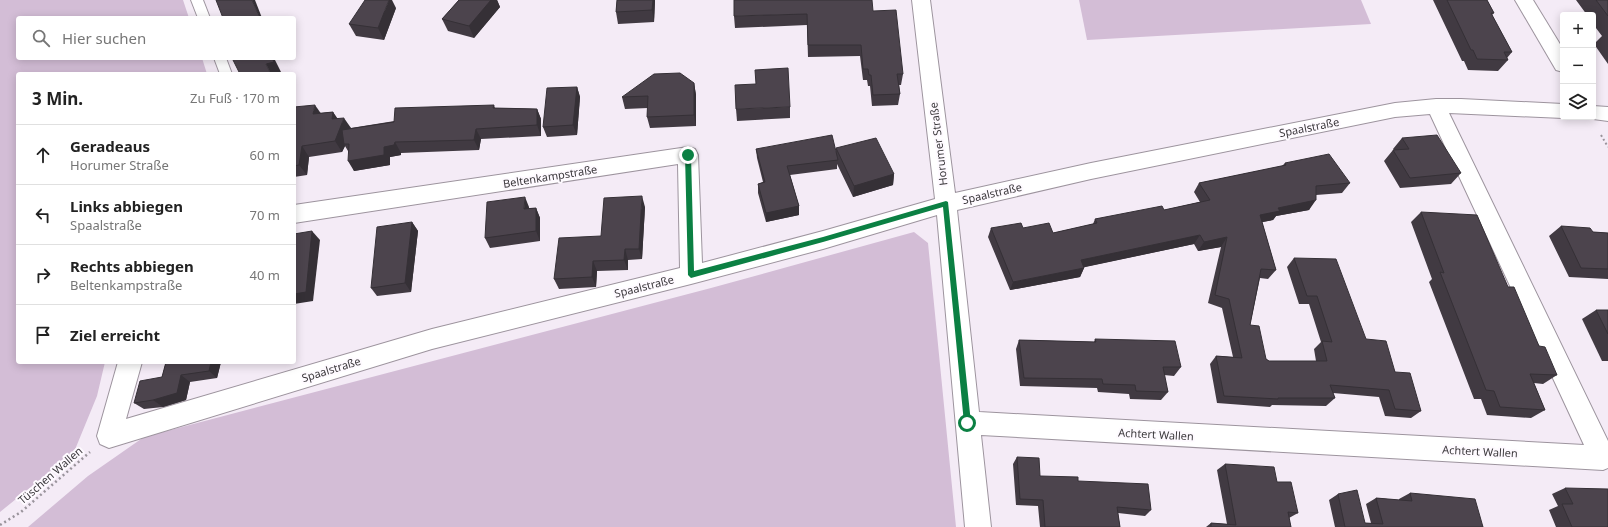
<!DOCTYPE html>
<html lang="de">
<head>
<meta charset="utf-8">
<style>
  body { margin:0; font-family:"Noto Sans",sans-serif; background:#f6f6f6; color:#222 }
  .controls { position:absolute; right:12px; top:12px; display:grid; overflow:hidden; border-radius:4px; box-shadow:0 2px 10px #0003 }
  .controls button { width:36px; height:36px; display:grid; place-items:center; padding:0; border:0; border-bottom:1px solid #e0e0e0; background:#fff; color:#222; font:20px sans-serif }
  .stop { position:absolute; width:12px; height:12px; margin:-9px; border:3px solid #0b8043; border-radius:50%; background:#fff }
  .stop.end { background:#0b8043; border-color:#fff; box-shadow:0 1px 4px #0008 }
  .list { margin:0; padding:0; list-style:none }
  h2 { display:flex; justify-content:space-between; align-items:center; height:52px; margin:0; padding:0 16px; font-size:17px }
  h2 small { font-size:13px; font-weight:400; color:#767676 }
  .list li { display:grid; grid-template-columns:26px 1fr auto; gap:12px; align-items:center; box-sizing:border-box; height:60px; padding:0 16px; border-top:1px solid #e0e0e0 }
  .list b { display:block; font-size:15px; white-space:nowrap }
  .list p { margin:0; font-size:13px; white-space:nowrap; color:#767676 }
  .list em { font-size:13px; font-style:normal; color:#767676 }
  .icon { flex:none; width:22px; height:22px; fill:none; stroke:currentColor; stroke-width:2; stroke-linecap:round; stroke-linejoin:round }
  .map { position:relative; flex:none; width:1608px; height:527px; overflow:hidden }
  .search { position:absolute; background:#fff; box-shadow:0 2px 10px #0003; left:16px; top:16px; width:280px; height:44px; display:flex; align-items:center; gap:10px; box-sizing:border-box; padding:0 14px; border-radius:4px; color:#767676; font-size:15px }
  .panel { position:absolute; background:#fff; box-shadow:0 2px 10px #0003; left:16px; top:72px; width:280px; height:292px; border-radius:4px }
  .map>svg:first-child { display:block }
</style>
</head>
<body>
<div class="map">
<svg width="1608" height="527" viewBox="0 0 1608 527">
  <rect width="100%" height="100%" fill="#f4ebf6"/>
  <g fill="#d3bdd6">
    <path d="M0,0H183L189,18H18V58H202L207,74H18V362H105L97,396L74,452L0,512Z"/>
    <path d="M1079,0H1361L1371,24L1087,40Z"/>
    <path d="M914,232L928,243L956,527H28L88,476L144,437L711,288Z"/>
  </g>
  <g fill="none" stroke-linecap="round" stroke-linejoin="round">
    <g stroke="#9d949e" stroke-width="2">
      <g id="lane">
        <path d="M191,0H203L210,18H198Z"/>
        <path d="M214,58H226L232,74H220Z"/>
      </g>
    </g>
    <g stroke="#9d949e" stroke-width="2">
      <g id="street">
        <path d="M912,0H930L955,193L1091,163L1395,103L1436,99H1461L1563,104V117H1567L1563,118L1449,113L1608,441V468L1603,470L981,435L991,527H965L937,215L823,249L691,284L432,349L109,448L100,444L97,436L118,362H142L126,419L432,329L680,268L678,164L294,223V205L688,147L695,149L698,155L702,263L823,231L935,199ZM1430,114L1584,445L979,412L957,210L1091,179L1395,117Z"/>
        <path d="M1515,0H1533L1563,49V72L1556,70Z"/>
        <path d="M1593,106L1608,107V121L1586,118L1585,117H1593Z"/>
      </g>
    </g>
    <path stroke="#99939b" stroke-width="2" stroke-dasharray="2 2.5" stroke-linecap="butt" d="M1601,135L1608,147"/>
    <path stroke="#99939b" stroke-width="2.5" stroke-dasharray="2 3" stroke-linecap="butt" d="M0,525L21,512L90,452"/>
    <use href="#lane" fill="#fff" fill-rule="evenodd"/>
    <use href="#street" fill="#fff" fill-rule="evenodd"/>
  </g>
  <g fill="#413a42">
    <path d="M459,0H497L500,7L474,38L448,31L442,19Z"/>
    <path d="M617,0H655L654,22L618,24L616,12Z"/>
    <path d="M1433,0H1487L1494,13L1492,15L1512,52L1507,58L1508,60L1498,71L1468,70L1464,61H1462Z"/>
    <path d="M1576,0H1608V64L1594,44L1602,36L1593,24V15H1587Z"/>
    <path d="M396,8L384,40L356,36L349,24Z"/>
    <path d="M873,11L903,74L901,85H899L900,94L898,105L872,106L870,86H868L867,80H863L860,56L808,57L807,25L735,28L734,16Z"/>
    <path d="M694,83L696,95V126L650,128L647,117L648,108L625,109L622,97Z"/>
    <path d="M577,87L580,97L577,135L547,137L543,127Z"/>
    <path d="M494,105L495,108L537,109L541,119V136L481,139L479,150L401,153V155L390,157V165L354,171L348,151L345,146L342,152L309,157L307,175L294,177V107L321,113L333,112L337,119L351,128Z"/>
    <path d="M790,107V118L737,121L736,109Z"/>
    <path d="M1402,138L1461,173L1451,184L1400,188L1384,161L1393,150H1394L1393,149Z"/>
    <path d="M836,148L894,174L893,185L853,197L837,164V169L790,175L799,206V215L766,222L758,193V184L763,182L757,158L756,149L836,152Z"/>
    <path d="M1285,163L1350,183L1342,193L1316,195L1309,210L1276,216L1273,220L1262,222L1276,270L1268,279L1260,278L1250,325L1266,359L1269,361H1316L1314,349L1321,342L1309,304H1299L1287,267L1294,258L1395,372L1421,411L1411,418L1385,416L1379,397L1333,393L1335,398L1326,406L1272,405L1270,407L1217,403L1210,364L1216,356L1233,357L1222,308L1208,303L1221,247L1198,251L1194,244L1084,267V268L1080,277L1010,290L988,237L991,228H1023L1053,233L1093,224L1095,219L1164,210L1200,202L1194,192L1199,183L1282,166Z"/>
    <path d="M529,207V208H536L540,218V241L490,248L485,238Z"/>
    <path d="M645,207L642,259L628,260V270L597,271L596,287L559,289L554,279L601,236Z"/>
    <path d="M1421,212L1508,287L1539,346L1557,375L1543,384L1534,383L1545,410L1531,418L1487,415L1481,399H1474L1429,282L1432,279L1411,222Z"/>
    <path d="M412,222L418,231L411,292L377,296L371,288Z"/>
    <path d="M1561,226L1593,232L1608,233V279L1569,277L1549,236Z"/>
    <path d="M1596,310H1608V361H1602L1582,319Z"/>
    <path d="M1095,339L1181,367L1174,376L1164,375L1168,392L1161,400L1130,399L1129,394L1098,392L1097,388L1020,386L1016,349L1019,340L1094,342Z"/>
    <path d="M166,362H221L217,378L190,382L186,400L163,407L144,409L134,403L162,377Z"/>
    <path d="M1017,457L1040,476L1151,510L1145,516L1118,513L1120,527H1040L1038,506L1016,505L1013,464Z"/>
    <path d="M1225,464L1277,482L1298,513L1289,518L1291,527H1206L1211,523L1227,524L1217,470Z"/>
    <path d="M1565,488L1608,527H1556L1549,510L1558,506L1552,494Z"/>
    <path d="M1410,493L1483,527H1335L1329,500L1338,494L1365,523H1371L1366,504L1376,498L1399,500V499Z"/>
  </g>
  <g fill="#353036">
    <path d="M252,0H255L262,18H260Z"/>
    <path d="M389,0H392L396,8L384,40L378,28Z"/>
    <path d="M491,0H497L500,7L474,38L469,26Z"/>
    <path d="M653,0H655V1L654,22L652,10Z"/>
    <path d="M272,58H274L281,72L277,74H271L266,64Z"/>
    <path d="M694,83L696,95V126L694,115Z"/>
    <path d="M577,87L580,97L577,135L573,125Z"/>
    <path d="M315,105L322,115L313,114Z"/>
    <path d="M537,109L541,119V136L537,125Z"/>
    <path d="M333,112L340,122L332,119Z"/>
    <path d="M344,118L351,128L344,144L345,146L342,152L335,141Z"/>
    <path d="M476,129L481,139L479,150L474,140Z"/>
    <path d="M395,142L401,153V155L390,157V165L354,171L348,161Z"/>
    <path d="M302,146L309,157L307,175L299,165Z"/>
    <path d="M894,174L893,185L853,197L854,186Z"/>
    <path d="M642,196L645,207L642,259L639,249Z"/>
    <path d="M525,197L529,207V219L524,209Z"/>
    <path d="M1316,200L1309,210L1276,216L1273,220L1253,224L1260,215L1278,208Z"/>
    <path d="M799,206V215L766,222V213Z"/>
    <path d="M536,208L540,218V241L536,231Z"/>
    <path d="M412,222L418,231L411,292L405,283Z"/>
    <path d="M312,231L320,240L313,301L294,304V294Z"/>
    <path d="M1200,235L1194,244L1076,269L1081,260Z"/>
    <path d="M1227,237L1221,247L1198,251L1204,242Z"/>
    <path d="M625,249L628,260V270L624,260Z"/>
    <path d="M593,261L597,271L596,287L592,277Z"/>
    <path d="M1084,268L1080,277L1010,290L1013,282Z"/>
    <path d="M211,362H221L217,378L209,371Z"/>
    <path d="M181,375L190,382L186,400L163,407L153,400Z"/>
  </g>
  <g fill="#4c444d" stroke="#353036">
    <path d="M216,0H252L260,18H223Z"/>
    <path d="M365,0H389L378,28L349,24Z"/>
    <path d="M459,0H491L469,26L442,19Z"/>
    <path d="M617,0H653L652,10L616,12Z"/>
    <path d="M734,0H872L873,11L896,10L903,74H897L900,94L873,95L871,75H869L868,69H863L861,45H808L807,14L734,16Z"/>
    <path d="M1447,0H1487L1494,13H1491L1512,52H1504L1508,60L1477,59L1473,50H1471Z"/>
    <path d="M1596,0H1608V16Z"/>
    <path d="M232,58H272L274,62L266,64L271,74H240Z"/>
    <path d="M788,68L790,107L736,109L735,85L756,84L755,70Z"/>
    <path d="M680,73L694,83V115L647,117L648,96L622,97L654,74Z"/>
    <path d="M577,87L573,125L543,127L547,88Z"/>
    <path d="M315,105L313,114L333,112L332,119L344,118L335,141L302,146L299,165L294,166V107Z"/>
    <path d="M494,105L493,108L537,109V125L476,129L474,140L395,142L394,145L384,147V155L348,161L349,144H344L342,130L394,122L395,108Z"/>
    <path d="M832,135L838,160L787,166L799,206L766,213L758,184L765,182L756,149Z"/>
    <path d="M1437,135L1461,173L1410,178L1393,150L1409,149L1402,138Z"/>
    <path d="M876,138L894,174L854,186L836,148Z"/>
    <path d="M1329,154L1350,183L1316,186V200L1278,208L1280,211L1260,215L1276,270L1261,269L1250,325L1259,326L1266,359L1269,361H1327L1322,341L1332,342L1317,296H1307L1294,258L1336,259L1366,339L1386,341L1395,372L1410,373L1421,411L1395,409L1389,390L1330,385L1335,398H1278V399L1224,396L1216,356L1242,358L1229,299L1215,295L1227,237L1204,242L1200,235L1081,260L1084,268L1013,282L991,228L1021,223L1023,228L1049,223L1053,233L1097,223L1095,219L1162,206L1164,210L1210,200L1199,183L1286,165L1285,163Z"/>
    <path d="M642,196L639,249H625L624,260L593,261L592,277L554,279L559,238L601,236L604,198Z"/>
    <path d="M525,197L524,209L536,208V231L485,238L487,202Z"/>
    <path d="M1421,212L1477,215L1508,287H1514L1539,346L1545,347L1557,375L1530,374L1545,410L1500,407L1494,391L1486,390L1440,272L1444,273Z"/>
    <path d="M412,222L405,283L371,288L377,227Z"/>
    <path d="M1561,226L1590,228L1593,232L1608,233V269L1581,268Z"/>
    <path d="M312,231L306,292L294,294V234Z"/>
    <path d="M1596,310H1608V334Z"/>
    <path d="M1095,339L1175,341L1181,367H1163L1168,392L1136,391L1135,385L1103,384L1102,379L1024,378L1019,340L1096,342Z"/>
    <path d="M166,362H211L209,371L181,375L177,393L153,400L134,403L140,381L162,377Z"/>
    <path d="M1017,457L1039,458L1040,476L1078,477V481L1148,484L1151,510L1117,507L1120,527H1045L1043,500L1020,499Z"/>
    <path d="M1225,464L1274,467L1277,482H1291L1298,513L1288,512L1291,527H1211V523L1236,525Z"/>
    <path d="M1565,488L1608,489V527H1572L1562,504H1573Z"/>
    <path d="M1357,490L1365,523L1383,524L1376,498L1412,501L1410,493L1475,499L1483,527H1345L1338,494Z"/>
  </g>
  <path fill="#0b8043" d="M688,152L691,155L694,271L823,237L946,201L948,202L971,423L970,426L967,427L964,423L943,207L823,242L691,278L688,275L685,155Z"/>
  <g text-anchor="middle" dominant-baseline="central" stroke-width="4" stroke-linejoin="round" paint-order="stroke">
    <g font-size="11" fill="#3b383c" stroke="#fefaff">
      <text transform="translate(1309 127) rotate(-11)">Spaalstraße</text>
      <text transform="translate(938 144) rotate(-97)">Horumer Straße</text>
      <text transform="translate(550 176) rotate(-9)">Beltenkampstraße</text>
      <text transform="translate(992 193) rotate(-13)">Spaalstraße</text>
      <text transform="translate(644 286) rotate(-14)">Spaalstraße</text>
      <text transform="translate(331 369) rotate(-17)">Spaalstraße</text>
      <text transform="translate(1156 434) rotate(3)">Achtert Wallen</text>
      <text transform="translate(1480 451) rotate(3)">Achtert Wallen</text>
      <text transform="translate(50 475) rotate(-41)">Tüschen Wallen</text>
    </g>
  </g>
</svg>
<div class="controls">
<button>+</button>
<button>−</button>
<button><svg class="icon" aria-label="layers" viewBox="0 0 24 24"><path d="M12 4l9 5-9 5-9-5zM3 14l9 5 9-5"/></svg></button>
</div>
<div class="stop" style="left:967px;top:423px"></div>
<div class="stop end" style="left:688px;top:155px"></div>
<div class="search"><svg class="icon" aria-label="search" viewBox="0 0 24 24"><circle cx="10" cy="10" r="6"/><path d="M15 15l6 6"/></svg>Hier suchen</div>
<section class="panel">
<h2>3 Min.<small>Zu Fuß · 170 m</small></h2>
<ul class="list">
<li><svg class="icon" aria-label="ahead" viewBox="0 0 24 24"><path d="M12 20V5M6 11l6-6 6 6"/></svg><div><b>Geradeaus</b><p>Horumer Straße</p></div><em>60 m</em></li>
<li><svg class="icon" aria-label="left" viewBox="0 0 24 24"><path d="M17 20v-9H6M10 6l-5 5 5 5"/></svg><div><b>Links abbiegen</b><p>Spaalstraße</p></div><em>70 m</em></li>
<li><svg class="icon" aria-label="right" viewBox="0 0 24 24"><path d="M7 20v-9h11M14 6l5 5-5 5"/></svg><div><b>Rechts abbiegen</b><p>Beltenkampstraße</p></div><em>40 m</em></li>
<li><svg class="icon" aria-label="arrive" viewBox="0 0 24 24"><path d="M6 21V4h12l-3 4 3 4H6"/></svg><div><b>Ziel erreicht</b></div></li>
</ul>
</section>
</div>
</body>
</html>
